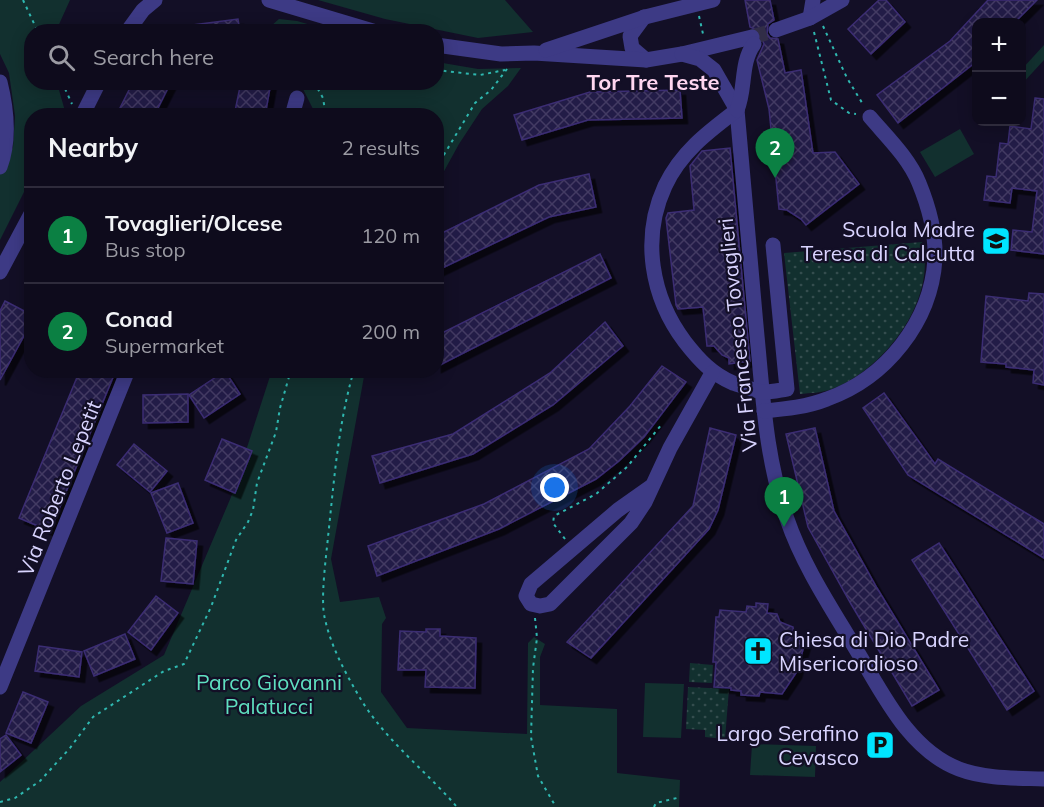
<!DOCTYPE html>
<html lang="en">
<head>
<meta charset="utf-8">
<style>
  body { margin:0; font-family:Mulish,sans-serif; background:#171425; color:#f1f3f6 }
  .controls { position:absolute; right:18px; top:18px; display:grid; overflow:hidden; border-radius:12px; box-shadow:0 3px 15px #0003 }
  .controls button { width:54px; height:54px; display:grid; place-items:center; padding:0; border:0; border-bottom:2px solid #2e2b3b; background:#0e0b1c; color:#f1f3f6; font:30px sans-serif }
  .you { position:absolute; left:555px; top:488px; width:21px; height:21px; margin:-15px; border:4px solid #fff; border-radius:50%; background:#1a73e8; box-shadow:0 0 0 9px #1a73e833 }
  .badge { display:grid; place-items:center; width:39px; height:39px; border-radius:50%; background:#0b8043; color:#fff; font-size:20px; font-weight:700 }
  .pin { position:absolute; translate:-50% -50px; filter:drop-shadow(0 2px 3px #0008) }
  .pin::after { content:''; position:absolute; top:32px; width:21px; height:18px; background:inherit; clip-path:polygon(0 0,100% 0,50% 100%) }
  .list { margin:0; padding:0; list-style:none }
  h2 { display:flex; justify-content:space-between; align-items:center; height:78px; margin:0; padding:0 24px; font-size:26px }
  h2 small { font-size:20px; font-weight:400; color:#9b9ba3 }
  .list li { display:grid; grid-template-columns:39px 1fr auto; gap:18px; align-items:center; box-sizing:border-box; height:96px; padding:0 24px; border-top:2px solid #2e2b3b }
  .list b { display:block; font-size:22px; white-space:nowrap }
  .list p { margin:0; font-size:20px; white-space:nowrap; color:#9b9ba3 }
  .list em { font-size:20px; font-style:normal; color:#9b9ba3 }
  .icon { flex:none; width:33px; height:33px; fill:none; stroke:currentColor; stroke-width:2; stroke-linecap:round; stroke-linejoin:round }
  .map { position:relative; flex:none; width:1044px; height:807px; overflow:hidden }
  .search { position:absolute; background:#0e0b1c; box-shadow:0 3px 15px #0003; left:24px; top:24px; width:420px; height:66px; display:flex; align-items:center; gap:15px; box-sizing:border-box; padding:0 21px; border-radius:24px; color:#9b9ba3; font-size:22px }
  .panel { position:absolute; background:#0e0b1c; box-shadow:0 3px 15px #0003; left:24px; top:108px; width:420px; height:270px; border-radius:24px }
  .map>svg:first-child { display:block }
</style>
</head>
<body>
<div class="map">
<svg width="1044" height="807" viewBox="0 0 1044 807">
  <defs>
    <pattern id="grass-dots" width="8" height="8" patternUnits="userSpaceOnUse" patternTransform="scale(1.5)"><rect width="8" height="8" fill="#12302f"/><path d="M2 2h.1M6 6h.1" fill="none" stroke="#344d4e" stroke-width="1.8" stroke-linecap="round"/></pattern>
    <pattern id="building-cross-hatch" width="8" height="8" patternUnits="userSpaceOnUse" patternTransform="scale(1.5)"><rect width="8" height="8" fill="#241b47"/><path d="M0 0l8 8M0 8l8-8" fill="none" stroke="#433b63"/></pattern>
    <filter id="shadow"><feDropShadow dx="5.5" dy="5.5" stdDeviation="0" flood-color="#0009"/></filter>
  </defs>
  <rect width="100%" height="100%" fill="#130f26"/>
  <g fill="url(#grass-dots)">
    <path d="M922,242C938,299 884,370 832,389C822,393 810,393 800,394L784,253Z"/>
    <path d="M690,663L713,665L712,683L689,682Z"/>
    <path d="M688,687L729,689L725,739L705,737V730L686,729Z"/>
  </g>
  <g fill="#12302f">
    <path d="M0,0H70L56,31L32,32V82L57,83L65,111L63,115L32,116L31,178L0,240V174L13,147L15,116L9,73L0,54Z"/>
    <path d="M318,0H505L533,32L478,38L385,19Z"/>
    <path d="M279,19L297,21L332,31H274L271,26Z"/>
    <path d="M1044,45V60L1022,84V69Z"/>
    <path d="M437,62L478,69L521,68L508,86L482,109L459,144L437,184L436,116L313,115V109L300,83L436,82Z"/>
    <path d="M960,129L974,154L935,177L920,152Z"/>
    <path d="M272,370L365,371L331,559L340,602L379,597L386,618L382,624L381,692L407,728L527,734L528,643L534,637L545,644L540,657V705L617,709V773L680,780L679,807H0V782L81,706L164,655L231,497Z"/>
    <path d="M645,683L684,684L681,738L643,737Z"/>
    <path d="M752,744L816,746L815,777L750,775Z"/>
  </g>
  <g fill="url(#building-cross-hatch)" stroke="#3b2d73" stroke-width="1.5" filter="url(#shadow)">
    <path d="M745,0H770L774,20L768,24L767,34L770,38L778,39L785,73L801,70L813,153L835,152L859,184L806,225L801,219L787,210L779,209L769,109L757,60L764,44L759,31L750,27Z"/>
    <path d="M879,0H886L905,22L871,54L848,29Z"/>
    <path d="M988,0H1037L1015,22H976V62L898,123L877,95L950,41Z"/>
    <path d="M238,19L240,32H194L193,25Z"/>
    <path d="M133,82H171L154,116H116Z"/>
    <path d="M241,82H271L265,116H234Z"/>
    <path d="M680,90L682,118L588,120L522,140L514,115L590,92Z"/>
    <path d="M1035,98L1044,99V254L1011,250L1013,230L1032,232L1037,191L1012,188L1010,203L984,200L987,176L996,177L1000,143L1008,144L1010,126L1031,129Z"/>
    <path d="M730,148L750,361L729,364V358L722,355L714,346H707L703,307L678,309L676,305L666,218L668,213L694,210L690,166L702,151Z"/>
    <path d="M589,174L596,207L549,217L436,271V236L539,185Z"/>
    <path d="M600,254L611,278L436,367V336Z"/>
    <path d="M1029,293L1044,294V385L1033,383L1034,370L1006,367V364L981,362L986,296L1028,301Z"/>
    <path d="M5,301L32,315V321L0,380V311Z"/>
    <path d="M605,322L623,346L553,405L473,454L380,483L372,456L453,434L550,373Z"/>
    <path d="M662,366L686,382L644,437L619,461L596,479L499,529L377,576L368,546L484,504L589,449L630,406Z"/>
    <path d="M80,370H116L50,531L19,518Z"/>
    <path d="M225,371L240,394L204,418L189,395Z"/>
    <path d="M884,393L935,464L938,459L1044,524V558L908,475L863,408Z"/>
    <path d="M188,394V422L143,423V395Z"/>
    <path d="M710,428L736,435L718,510L709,529L591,658L567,642L693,506Z"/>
    <path d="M815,428L834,511L877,588L939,690L912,706L851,604L808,527L786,434Z"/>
    <path d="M222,439L252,451L235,493L205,480Z"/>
    <path d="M134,444L167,471L150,492L117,465Z"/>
    <path d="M178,483L193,523L167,533L151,493Z"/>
    <path d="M166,538L197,541L193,584L161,581Z"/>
    <path d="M939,543L1034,691L1007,710L912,560Z"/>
    <path d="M156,596L178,613L151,650L128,632Z"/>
    <path d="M756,603L768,604L767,613L777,614L780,622L793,627L794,638L805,643L796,673L782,694L760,692L759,696L741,695V691L731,690V688L714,687L716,662H713L716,617H719L720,610L746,612L747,606L756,607Z"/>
    <path d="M426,629H440V636L476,638L475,688L425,687L426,670H398L400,631L426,632Z"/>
    <path d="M125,634L135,659L94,676L84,651Z"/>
    <path d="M39,646L82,652L79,677L35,671Z"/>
    <path d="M23,692L48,702L31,743L6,733Z"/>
    <path d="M6,735L21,755L0,772V739Z"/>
  </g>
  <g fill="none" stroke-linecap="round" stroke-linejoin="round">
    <path stroke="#312d47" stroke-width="15" stroke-dasharray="15 8" stroke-linecap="butt" d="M752,37L776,30"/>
    <g stroke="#2fb8b0" stroke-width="2" stroke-dasharray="3 4.5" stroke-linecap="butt">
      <path d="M23,0L38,32"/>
      <path d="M699,16L703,34"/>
      <path d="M823,26L847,78L864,106"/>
      <path d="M294,32L296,30L308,32"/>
      <path d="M814,32L831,100L849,113L856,114"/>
      <path d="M436,70L480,75L505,70"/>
      <path d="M62,82L72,104"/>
      <path d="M314,82L323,98L326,116"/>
      <path d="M436,168L475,103L491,90L507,69"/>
      <path d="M354,370C338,424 334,482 328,537C326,558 320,601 325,619C331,647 346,674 360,698C385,740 426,771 457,807"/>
      <path d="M565,539L553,523L554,516L596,494L627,467L662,424"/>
      <path d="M535,618L537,638L533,668L531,737L538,776L556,807"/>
      <path d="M0,802L15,798L40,781L70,748L93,717L164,671L184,664L211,607L236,540L248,522L253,510L257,483L276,432L280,408L291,370"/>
      <path d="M654,807L656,803L677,798"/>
    </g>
    <g stroke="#3d3a85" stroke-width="15">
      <path d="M269,0L376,32"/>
      <path d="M644,17L630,36L632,48L646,60"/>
      <path d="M810,18L813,0"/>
      <path d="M776,30L810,18L842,0"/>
      <path d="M127,32L143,10L155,0"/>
      <path d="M436,45L501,54L534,53L646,60L682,54L752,37"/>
      <path d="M546,50L645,17L713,0"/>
      <path d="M682,54L700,59L714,70L737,110C744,186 750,261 757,336C763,398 766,460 787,519C803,566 832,609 857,651C883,694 909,750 959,769C985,779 1016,778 1044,779"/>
      <path d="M0,82C7,110 10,140 0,167"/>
      <path d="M737,110C708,132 681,152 665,186C641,238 651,297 685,342C699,360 712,374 733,383C743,386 754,391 764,392C772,392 780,390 787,389L773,245"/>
      <path d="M737,110C746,89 740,63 754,44"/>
      <path d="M82,116L99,82"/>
      <path d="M292,116L297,98"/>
      <path d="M0,272L32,212"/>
      <path d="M764,411C785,409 807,407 827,399C886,378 931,322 935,259C936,234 928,205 919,183C909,158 887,137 870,117"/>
      <path d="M652,486L618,510L531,584L526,596L531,604L540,606L550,604L631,523L645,502L670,448L712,373"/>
      <path d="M0,687L128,370"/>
    </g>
  </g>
  <defs>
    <g id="school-square" transform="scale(1.5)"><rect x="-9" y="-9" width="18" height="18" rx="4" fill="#00e5ff" stroke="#130f26"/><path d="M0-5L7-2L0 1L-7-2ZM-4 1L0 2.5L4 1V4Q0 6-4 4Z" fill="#111"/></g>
    <g id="church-square" transform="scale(1.5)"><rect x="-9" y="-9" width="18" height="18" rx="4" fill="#00e5ff" stroke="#130f26"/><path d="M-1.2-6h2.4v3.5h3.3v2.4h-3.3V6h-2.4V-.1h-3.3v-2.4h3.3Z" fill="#111"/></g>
    <g id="parking-square" transform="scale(1.5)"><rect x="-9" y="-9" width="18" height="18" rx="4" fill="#00e5ff" stroke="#130f26"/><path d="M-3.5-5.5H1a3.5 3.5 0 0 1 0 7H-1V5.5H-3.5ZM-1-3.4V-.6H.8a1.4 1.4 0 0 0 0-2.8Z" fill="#111"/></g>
  </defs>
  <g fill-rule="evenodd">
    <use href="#school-square" x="996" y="241"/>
    <use href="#church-square" x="758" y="651"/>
    <use href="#parking-square" x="880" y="745"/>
  </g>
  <g text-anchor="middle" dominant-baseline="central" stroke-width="4.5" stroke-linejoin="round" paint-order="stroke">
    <g font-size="21" fill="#d9d4ff" stroke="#130f26" text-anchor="end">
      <text x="975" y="229">Scuola Madre<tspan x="975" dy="24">Teresa di Calcutta</tspan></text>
      <text x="779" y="639" text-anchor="start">Chiesa di Dio Padre<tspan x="779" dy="24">Misericordioso</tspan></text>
      <text x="859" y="733">Largo Serafino<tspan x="859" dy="24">Cevasco</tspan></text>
    </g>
    <g font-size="21" fill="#d9d4ff" stroke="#130f26">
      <text transform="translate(737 335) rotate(-96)">Via Francesco Tovaglieri</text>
      <text transform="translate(59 488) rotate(-68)">Via Roberto Lepetit</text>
    </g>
    <g font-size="21" fill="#5fe0c0" stroke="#130f26">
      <text x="269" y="682">Parco Giovanni<tspan x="269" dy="24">Palatucci</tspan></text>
    </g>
    <g font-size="22" font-weight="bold" fill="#ffd6f0" stroke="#130f26">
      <text x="653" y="82">Tor Tre Teste</text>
    </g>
  </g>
</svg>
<div class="controls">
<button>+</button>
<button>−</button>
</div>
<div class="you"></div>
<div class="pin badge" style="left:784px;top:527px">1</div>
<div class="pin badge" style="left:775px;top:178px">2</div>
<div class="search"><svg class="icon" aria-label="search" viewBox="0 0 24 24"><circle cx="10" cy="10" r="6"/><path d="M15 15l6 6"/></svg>Search here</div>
<section class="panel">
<h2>Nearby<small>2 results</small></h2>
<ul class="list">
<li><span class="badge">1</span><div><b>Tovaglieri/Olcese</b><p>Bus stop</p></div><em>120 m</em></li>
<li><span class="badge">2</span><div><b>Conad</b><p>Supermarket</p></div><em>200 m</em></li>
</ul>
</section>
</div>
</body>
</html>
